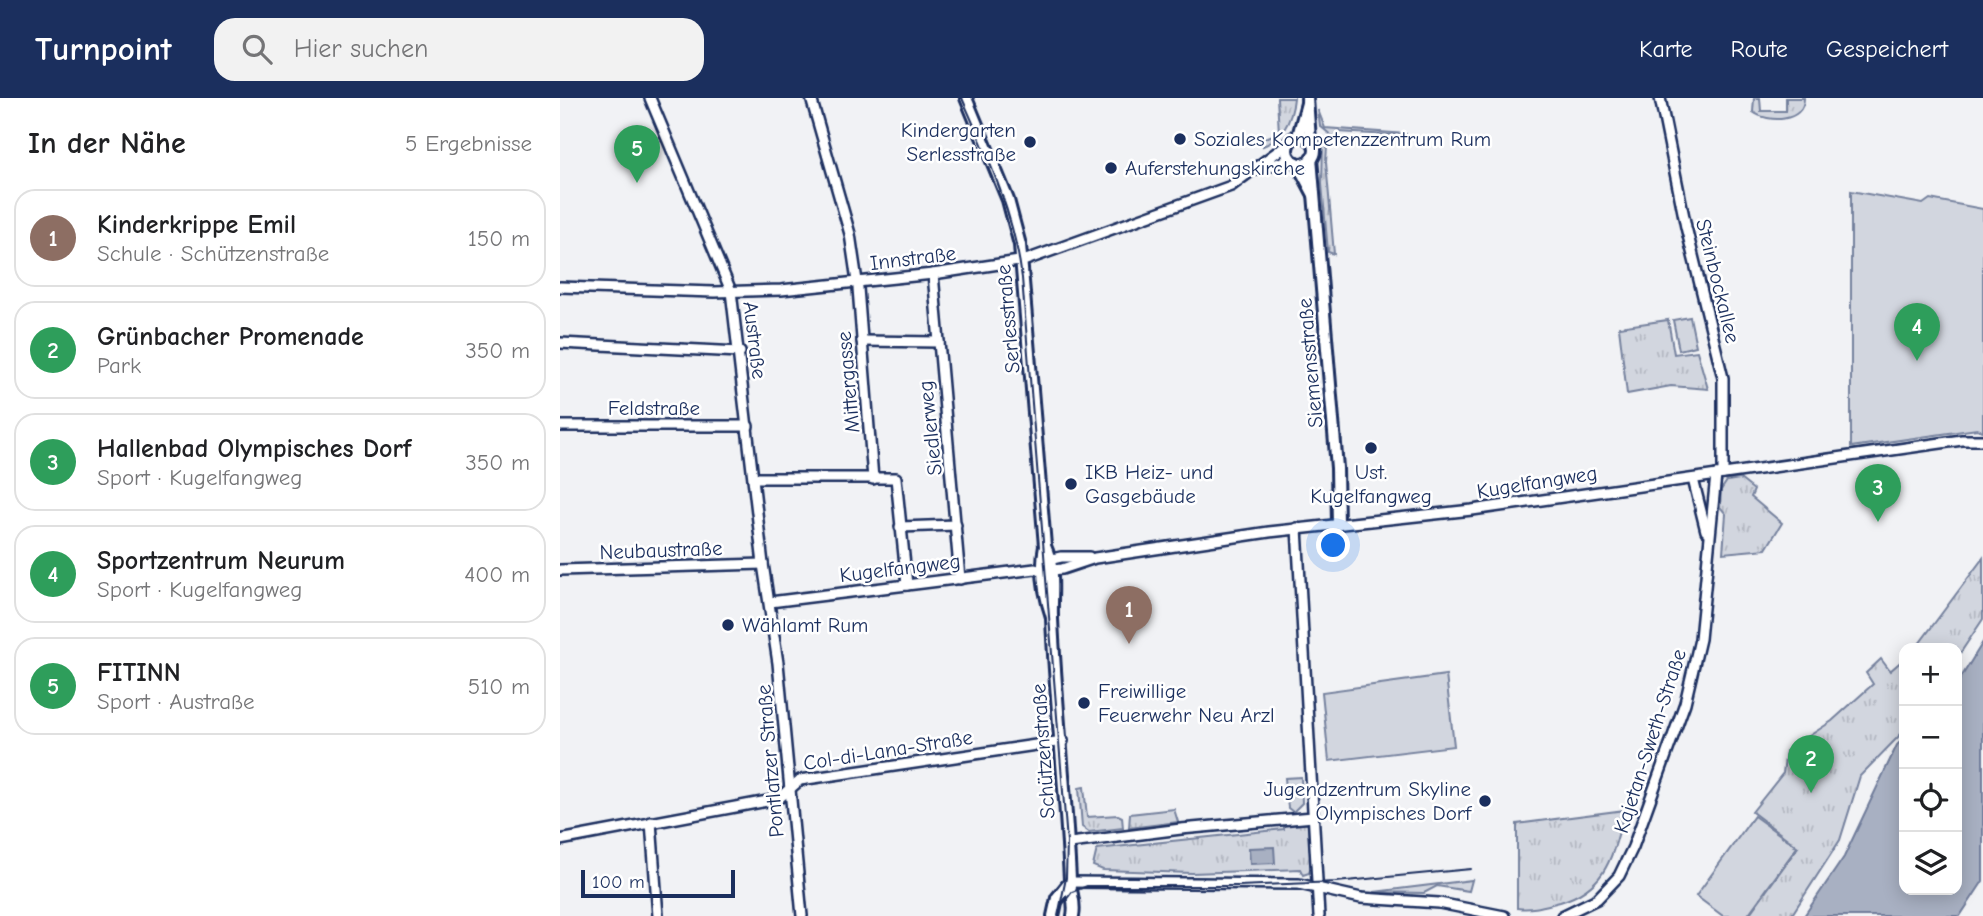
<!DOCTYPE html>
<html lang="de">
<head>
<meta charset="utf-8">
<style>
  body { margin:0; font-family:"Comic Neue",sans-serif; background:#f2f2f2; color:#202124 }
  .controls { position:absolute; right:21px; bottom:21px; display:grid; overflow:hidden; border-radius:14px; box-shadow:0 4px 18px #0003 }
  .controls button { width:63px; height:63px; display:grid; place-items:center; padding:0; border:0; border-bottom:2px solid #e0e0e0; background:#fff; color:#202124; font:35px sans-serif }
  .scale { position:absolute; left:21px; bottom:18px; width:154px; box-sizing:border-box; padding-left:7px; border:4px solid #1b2f5e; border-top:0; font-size:19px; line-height:24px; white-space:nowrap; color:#1b2f5e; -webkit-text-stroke:5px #fff; paint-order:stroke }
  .you { position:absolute; left:774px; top:448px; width:24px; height:24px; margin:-18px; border:5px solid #fff; border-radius:50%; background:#1a73e8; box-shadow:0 0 0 10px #1a73e833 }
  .badge { display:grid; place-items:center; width:46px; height:46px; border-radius:50%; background:#1b2f5e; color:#fff; font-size:23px; font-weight:700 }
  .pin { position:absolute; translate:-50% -58px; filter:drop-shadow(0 2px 4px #0008) }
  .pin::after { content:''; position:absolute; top:37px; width:24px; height:21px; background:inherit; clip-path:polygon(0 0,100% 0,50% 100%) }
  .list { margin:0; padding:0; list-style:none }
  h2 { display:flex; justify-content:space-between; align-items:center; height:91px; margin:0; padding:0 28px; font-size:30px }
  h2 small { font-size:23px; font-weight:400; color:#757577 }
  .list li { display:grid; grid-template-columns:46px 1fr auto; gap:21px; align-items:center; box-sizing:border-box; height:98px; margin:0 14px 14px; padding:0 14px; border:2px solid #e0e0e0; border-radius:21px }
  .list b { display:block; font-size:26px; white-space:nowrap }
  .list p { margin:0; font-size:23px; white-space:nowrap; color:#757577 }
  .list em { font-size:23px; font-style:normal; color:#757577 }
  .icon { flex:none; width:38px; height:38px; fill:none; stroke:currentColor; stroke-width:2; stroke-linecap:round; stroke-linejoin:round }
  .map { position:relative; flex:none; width:1423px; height:818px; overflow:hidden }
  header { display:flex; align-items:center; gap:42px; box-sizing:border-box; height:98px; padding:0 35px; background:#1b2f5e; color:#fff }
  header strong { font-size:33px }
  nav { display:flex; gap:38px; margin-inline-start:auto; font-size:24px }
  .search { width:490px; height:63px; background:#f2f2f2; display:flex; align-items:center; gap:18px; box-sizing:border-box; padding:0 24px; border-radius:21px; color:#757577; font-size:26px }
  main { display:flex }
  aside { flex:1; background:#fff }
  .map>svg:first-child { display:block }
</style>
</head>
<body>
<header>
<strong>Turnpoint</strong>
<div class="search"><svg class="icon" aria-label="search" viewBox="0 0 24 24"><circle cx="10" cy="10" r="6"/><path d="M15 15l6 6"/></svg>Hier suchen</div>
<nav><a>Karte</a><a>Route</a><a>Gespeichert</a></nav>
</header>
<main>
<aside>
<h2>In der Nähe<small>5 Ergebnisse</small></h2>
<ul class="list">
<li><span class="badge" style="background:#8d6e63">1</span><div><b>Kinderkrippe Emil</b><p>Schule · Schützenstraße</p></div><em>150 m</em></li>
<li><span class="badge" style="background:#2e9e5b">2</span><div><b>Grünbacher Promenade</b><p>Park</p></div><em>350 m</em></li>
<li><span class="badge" style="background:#2e9e5b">3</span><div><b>Hallenbad Olympisches Dorf</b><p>Sport · Kugelfangweg</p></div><em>350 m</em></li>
<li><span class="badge" style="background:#2e9e5b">4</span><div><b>Sportzentrum Neurum</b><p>Sport · Kugelfangweg</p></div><em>400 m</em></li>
<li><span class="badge" style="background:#2e9e5b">5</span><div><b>FITINN</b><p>Sport · Austraße</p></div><em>510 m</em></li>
</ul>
</aside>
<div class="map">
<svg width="1423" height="818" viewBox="0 0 1423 818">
  <defs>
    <pattern id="grass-tufts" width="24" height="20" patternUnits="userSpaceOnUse" patternTransform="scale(1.75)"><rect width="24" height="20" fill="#d2d6df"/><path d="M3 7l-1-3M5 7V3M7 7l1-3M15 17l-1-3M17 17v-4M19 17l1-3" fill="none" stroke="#b4b8c2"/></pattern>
  </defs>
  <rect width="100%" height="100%" fill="#f1f2f5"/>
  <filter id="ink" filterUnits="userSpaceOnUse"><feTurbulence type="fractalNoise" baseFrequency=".0143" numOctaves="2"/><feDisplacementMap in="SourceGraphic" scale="14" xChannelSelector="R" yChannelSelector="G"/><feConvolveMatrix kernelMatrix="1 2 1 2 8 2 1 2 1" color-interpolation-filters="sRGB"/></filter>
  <g filter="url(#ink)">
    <g fill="url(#grass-tufts)" stroke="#76829e" stroke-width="2">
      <path d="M717,0H734C732,21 724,40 703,48L702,41L719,35Z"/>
      <path d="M1194,0H1200L1201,13H1226V0H1244C1244,25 1208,25 1193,14Z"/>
      <path d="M758,12L765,30L846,36V38L778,34L777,42L760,28Z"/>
      <path d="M766,41L774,47L767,49L766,64L774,156L768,154L762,86L763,43Z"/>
      <path d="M1108,222L1114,256L1137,253L1148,291L1111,288L1067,296L1059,229Z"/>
      <path d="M1180,381L1194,392L1191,399L1222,425L1206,451L1163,455L1166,416L1160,409L1161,392L1167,383Z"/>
      <path d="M1423,460V521L1397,560V550H1356Z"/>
      <path d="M1321,561L1330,573L1344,561V633L1300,678L1280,742L1231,818H1188L1238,749L1192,714L1223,675L1226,653L1272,623L1313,586L1306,575Z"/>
      <path d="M741,679L742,705L733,714L728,710L725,680Z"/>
      <path d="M524,689L527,719L558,717L562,719L563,730L529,734L522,729L519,690Z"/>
      <path d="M614,711L618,724L569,730L570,716Z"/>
      <path d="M1065,712C1052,757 1049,789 1000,804C984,808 973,812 957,810V726Z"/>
      <path d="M744,724L748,727L751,769L749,775L743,777L740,771L632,775L543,772L533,768L537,751L724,731V725Z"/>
      <path d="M912,782L909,793L877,788L864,795L814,794Z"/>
    </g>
    <g fill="#d2d6df" stroke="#76829e" stroke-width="2">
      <path d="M1291,93L1363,106L1370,101L1423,111V333L1417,331L1291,349Z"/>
      <path d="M1130,219L1136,248L1119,252L1113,222Z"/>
      <path d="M886,577L894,648L769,663L762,594Z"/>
      <path d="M1194,718L1237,749L1187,818H1163L1136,798Z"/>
    </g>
    <g fill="#a8b0c2" stroke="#707c9a" stroke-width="2">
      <path d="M1423,544V783L1400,818H1244L1284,759L1337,647L1344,640V792H1397V586Z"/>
      <path d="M714,749L715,765L690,766L689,750Z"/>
    </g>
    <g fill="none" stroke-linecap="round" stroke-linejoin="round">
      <g stroke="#1b2f5e" stroke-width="14">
        <g id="minor">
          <path d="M90,0L171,193L203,466L218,565L242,818"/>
          <path d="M251,0L290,136L298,190L313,381"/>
          <path d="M1100,0L1126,129L1163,280V376"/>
          <path d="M698,72L731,61"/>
          <path d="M373,176L400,481"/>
          <path d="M0,189L154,194L221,192L373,176L466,162L671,88L728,46"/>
          <path d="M302,243L379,244"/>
          <path d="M0,245L180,254"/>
          <path d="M0,328H188"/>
          <path d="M194,380H336L347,487"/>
          <path d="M1133,381L1146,433"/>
          <path d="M340,429L396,427"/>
          <path d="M737,430L759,818"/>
          <path d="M484,463L501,459H529"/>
          <path d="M0,472L203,466"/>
          <path d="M210,504L475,471L482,473L502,471L535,460L709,434L912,412L1402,342H1423"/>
          <path d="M91,724L98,818"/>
          <path d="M0,742L218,701L240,682L503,643"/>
          <path d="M510,745L621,731L753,719"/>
          <path d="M510,784L739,786L801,800L879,805L944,818"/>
          <path d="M1002,818L1037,801L1059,778L1073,749L1125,605L1140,541L1156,377"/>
        </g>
      </g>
      <g stroke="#1b2f5e" stroke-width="16">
        <g id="tertiary">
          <path d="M406,0L448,102L460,147L485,448C480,472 484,495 492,519"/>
          <path d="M747,0L750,42"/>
          <path d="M738,38L747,5"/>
          <circle cx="741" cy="52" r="14"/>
          <path d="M751,60L777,370L778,427"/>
          <path d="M737,65L754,97"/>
          <path d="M485,448C496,472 491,495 492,521C496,608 506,695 510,782C510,795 516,804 513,818"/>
          <path d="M493,818L497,800L510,784"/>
        </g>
      </g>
      <use href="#minor" stroke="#fff" stroke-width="9"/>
      <use href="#tertiary" stroke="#fff" stroke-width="10"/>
      <g stroke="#1b2f5e" stroke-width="2">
        <path d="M402,0C428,59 454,116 462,180L507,744L506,780L498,818"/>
        <path d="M503,806L512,794L527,788H679L776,784L911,771"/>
      </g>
    </g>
  </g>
  <g fill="#1b2f5e" stroke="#fff" stroke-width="2.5">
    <circle cx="620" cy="41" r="7"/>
    <circle cx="470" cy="44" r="7"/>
    <circle cx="551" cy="70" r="7"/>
    <circle cx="811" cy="350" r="7"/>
    <circle cx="511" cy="386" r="7"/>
    <circle cx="168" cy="527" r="7"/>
    <circle cx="524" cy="605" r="7"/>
    <circle cx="925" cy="703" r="7"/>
  </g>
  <g text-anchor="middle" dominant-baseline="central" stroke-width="5" stroke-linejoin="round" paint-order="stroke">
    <g font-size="21" fill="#1b2f5e" stroke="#fff" text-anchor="start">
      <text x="456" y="32" text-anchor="end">Kindergarten<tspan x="456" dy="24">Serlesstraße</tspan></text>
      <text x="634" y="41">Soziales Kompetenzzentrum Rum</text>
      <text x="565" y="70">Auferstehungskirche</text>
      <text x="525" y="374">IKB Heiz- und<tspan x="525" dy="24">Gasgebäude</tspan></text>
      <text x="811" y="374" text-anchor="middle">Ust.<tspan x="811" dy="24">Kugelfangweg</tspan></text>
      <text x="182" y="527">Wählamt Rum</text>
      <text x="538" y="593">Freiwillige<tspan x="538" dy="24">Feuerwehr Neu Arzl</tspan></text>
      <text x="911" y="691" text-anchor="end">Jugendzentrum Skyline<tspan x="911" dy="24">Olympisches Dorf</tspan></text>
    </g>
    <g font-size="21" fill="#1b2f5e" stroke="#fff">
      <text transform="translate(353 160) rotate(-7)">Innstraße</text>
      <text transform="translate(1158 183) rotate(76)">Steinbockallee</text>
      <text transform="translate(448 221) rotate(-95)">Serlesstraße</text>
      <text transform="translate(195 242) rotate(83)">Austraße</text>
      <text transform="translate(750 265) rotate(-95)">Siemensstraße</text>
      <text transform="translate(288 284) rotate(-95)">Mittergasse</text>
      <text x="94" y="310">Feldstraße</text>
      <text transform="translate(370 330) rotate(-96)">Siedlerweg</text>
      <text transform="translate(977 384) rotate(-9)">Kugelfangweg</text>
      <text transform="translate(101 452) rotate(-2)">Neubaustraße</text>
      <text transform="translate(340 470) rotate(-7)">Kugelfangweg</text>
      <text transform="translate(1090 643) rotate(-72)">Kajetan-Sweth-Straße</text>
      <text transform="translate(328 652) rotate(-9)">Col-di-Lana-Straße</text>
      <text transform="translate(483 653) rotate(-94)">Schützenstraße</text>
      <text transform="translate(210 663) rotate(-95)">Pontlatzer Straße</text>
    </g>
  </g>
</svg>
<div class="controls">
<button>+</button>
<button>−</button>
<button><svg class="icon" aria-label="locate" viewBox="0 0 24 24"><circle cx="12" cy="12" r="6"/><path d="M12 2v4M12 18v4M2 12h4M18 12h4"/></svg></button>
<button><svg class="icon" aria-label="layers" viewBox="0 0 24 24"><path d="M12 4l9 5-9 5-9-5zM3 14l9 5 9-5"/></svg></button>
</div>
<div class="scale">100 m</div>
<div class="you"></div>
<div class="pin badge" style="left:569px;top:546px;background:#8d6e63">1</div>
<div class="pin badge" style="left:1251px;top:695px;background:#2e9e5b">2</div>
<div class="pin badge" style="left:1318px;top:424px;background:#2e9e5b">3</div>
<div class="pin badge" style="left:1357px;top:263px;background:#2e9e5b">4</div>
<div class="pin badge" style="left:77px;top:85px;background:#2e9e5b">5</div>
</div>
</main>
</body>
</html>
